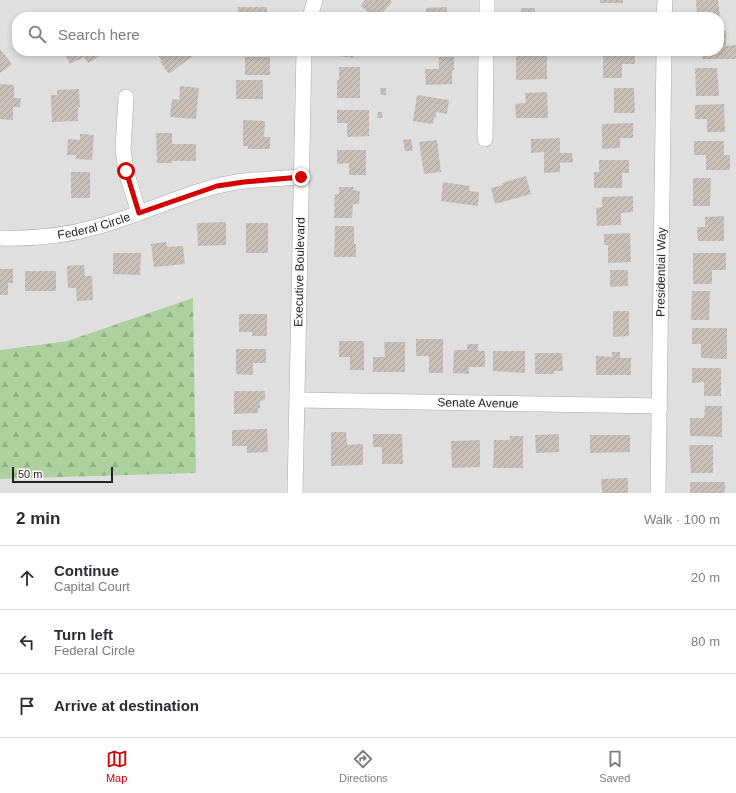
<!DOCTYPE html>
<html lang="en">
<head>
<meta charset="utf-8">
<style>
  body { margin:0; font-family:Helvetica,sans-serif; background:#f2f2f3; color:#2b2b33 }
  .scale { position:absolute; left:12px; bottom:10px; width:101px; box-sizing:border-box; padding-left:4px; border:2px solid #222; border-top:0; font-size:11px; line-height:14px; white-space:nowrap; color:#222; -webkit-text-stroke:3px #fff; paint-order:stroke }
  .stop { position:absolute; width:12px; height:12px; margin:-9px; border:3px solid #d40000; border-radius:50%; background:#fff }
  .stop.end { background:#d40000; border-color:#fff; box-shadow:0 1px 4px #0008 }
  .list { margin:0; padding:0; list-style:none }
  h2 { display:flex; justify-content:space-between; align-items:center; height:52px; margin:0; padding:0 16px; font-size:17px }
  h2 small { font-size:13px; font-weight:400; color:#7c7c81 }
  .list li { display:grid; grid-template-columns:26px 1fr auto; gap:12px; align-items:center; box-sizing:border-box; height:64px; padding:0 16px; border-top:1px solid #e1e1e2 }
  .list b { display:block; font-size:15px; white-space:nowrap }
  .list p { margin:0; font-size:13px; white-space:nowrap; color:#7c7c81 }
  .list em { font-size:13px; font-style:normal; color:#7c7c81 }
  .icon { flex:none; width:22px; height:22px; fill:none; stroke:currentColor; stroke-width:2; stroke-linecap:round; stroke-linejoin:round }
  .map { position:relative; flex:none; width:736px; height:493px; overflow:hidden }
  .search { position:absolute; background:#fff; box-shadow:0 2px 6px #0003; left:12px; right:12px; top:12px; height:44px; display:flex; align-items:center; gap:10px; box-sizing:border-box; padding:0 14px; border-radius:16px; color:#7c7c81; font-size:15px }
  .sheet { height:244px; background:#fff }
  nav { display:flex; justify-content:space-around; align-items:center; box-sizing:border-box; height:56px; border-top:1px solid #e1e1e2; background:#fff; font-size:11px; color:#7c7c81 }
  nav a { display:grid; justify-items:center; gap:2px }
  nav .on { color:#d40000 }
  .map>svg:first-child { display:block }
</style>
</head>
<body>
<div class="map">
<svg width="736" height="493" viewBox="0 0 736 493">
  <defs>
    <pattern id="forest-firs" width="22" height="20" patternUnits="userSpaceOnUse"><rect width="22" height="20" fill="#add19e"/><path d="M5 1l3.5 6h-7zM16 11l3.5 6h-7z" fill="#95b388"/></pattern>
    <pattern id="building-hatch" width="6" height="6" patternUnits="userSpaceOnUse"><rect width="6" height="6" fill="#c7bfb8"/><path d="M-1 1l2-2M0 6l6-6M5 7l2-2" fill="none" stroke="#aba49e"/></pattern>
  </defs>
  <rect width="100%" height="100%" fill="#f2efe9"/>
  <path fill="#e0dfdf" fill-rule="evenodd" d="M0,0H736V493H0V479L196,473L193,298L67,341L0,350ZM17,17H719V51H17Z"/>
  <path fill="url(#forest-firs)" d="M193,298L196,473L0,479V350L67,341Z"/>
  <g fill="url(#building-hatch)">
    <path d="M365,0H390L392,2L379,17H374L361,6Z"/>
    <rect x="600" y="0" width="23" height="3"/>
    <path d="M696,0H718L720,17H697Z"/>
    <rect x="238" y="7" width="29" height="10"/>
    <path d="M447,7V15L444,14V17H426V8Z"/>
    <rect x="521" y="8" width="14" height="9"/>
    <path d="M635,12V17H604V13Z"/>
    <path d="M719,31H726V46L736,45V59H703V51H719Z"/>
    <path d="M0,49L12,64L0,73Z"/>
    <path d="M63,51H100L102,55L88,63L84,57L70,64Z"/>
    <path d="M155,51H190L194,55L169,74L160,62L162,61Z"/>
    <path d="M339,51H371L370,55L354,53V58L338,56Z"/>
    <path d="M516,51L547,52V79L516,80Z"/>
    <path d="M603,51H635V64H622V78H603Z"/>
    <rect x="245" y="57" width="25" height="18"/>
    <path d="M439,57H454V70H452V84L426,85L425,69H439Z"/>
    <path d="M339,67H360V98H337V80H339Z"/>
    <path d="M695,68H717L719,96H696Z"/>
    <rect x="236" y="80" width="27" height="19"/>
    <path d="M0,84L14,85V98H21L20,107H13V120L0,119Z"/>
    <path d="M180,86L199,88L196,119L170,117L172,99L179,100Z"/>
    <path d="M380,88H386V95H381Z"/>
    <path d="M614,88H634L635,113H614Z"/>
    <path d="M79,89L80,107H78V121L52,122L51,95H57V90Z"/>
    <path d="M547,92L548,118H516L515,104L526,103L525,93Z"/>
    <path d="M417,95L449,100L447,114L436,112V117H434L433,124L413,121Z"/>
    <path d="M724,104L725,132H707V119H695V105Z"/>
    <path d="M337,110H369V136L347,137V123H337Z"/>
    <path d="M378,112H382V118H377Z"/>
    <path d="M243,120L265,121L264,137H270V149H248V146H243Z"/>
    <path d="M633,123V138H620V148L602,149V124Z"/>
    <path d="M156,133H172V144H196V161H172V163H157Z"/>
    <path d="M80,134L94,135L92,160L76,159V155H67L68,139L80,140Z"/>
    <path d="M560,138V153H572L573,162L560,163V172L544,173V152L531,153V139Z"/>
    <path d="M411,139L413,151H405L403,140Z"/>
    <path d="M437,140L441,172L424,174L419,142Z"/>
    <path d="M694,141H724V155H730V170H706V155H694Z"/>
    <path d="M337,150H366V175H349V163L337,164Z"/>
    <path d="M599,160H629V173H622V188H594V172H599Z"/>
    <rect x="71" y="172" width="19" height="26"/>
    <path d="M526,176L531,194L495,204L491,188L503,185L502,183Z"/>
    <path d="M693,178H711L710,206H693Z"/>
    <path d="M443,182L470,186L469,191L479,192L478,206L441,201Z"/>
    <path d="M339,187H354L353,190L360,191L359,204H353L352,218H334L335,194H339Z"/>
    <path d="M633,196V212L621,213V225L597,226L596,208L602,207V197Z"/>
    <path d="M724,216V241H698L697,227H705V217Z"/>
    <path d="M226,222V245L198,246L197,223Z"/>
    <rect x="246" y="223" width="22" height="30"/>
    <path d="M335,226H354V244H356V257H334Z"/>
    <path d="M630,233L631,262L608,263V245H604V234Z"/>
    <path d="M166,242L167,247L183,246L185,264L154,267L151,244Z"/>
    <path d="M113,253H141L140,275L113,274Z"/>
    <path d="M693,253H726V270H712V284H693Z"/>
    <path d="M84,265L85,276H92L93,300L77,301L76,288H68L67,266Z"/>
    <path d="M0,269H13V283H8V295H0Z"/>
    <path d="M610,270H628V286L610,287Z"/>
    <rect x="25" y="271" width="31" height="20"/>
    <path d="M692,291H710L709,320H691Z"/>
    <path d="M613,311H629V336L613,337Z"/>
    <path d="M239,314H267V336H252V332H239Z"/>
    <path d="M692,328H727V359L701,358V344H692Z"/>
    <path d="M416,339H443V373H429V356H416Z"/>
    <path d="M339,341H364V370H350V357H339Z"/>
    <path d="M384,342H405V372H373V357H385Z"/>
    <path d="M467,344H478V351H485V367H469V374L453,373L454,350H467Z"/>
    <path d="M236,349H266V363H253V375L236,374Z"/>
    <path d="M493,351H525V373L493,371Z"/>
    <path d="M612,352H620V358H631V375H596V356L612,357Z"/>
    <path d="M535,353H562L563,371H554V374H535Z"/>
    <path d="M692,368H721V396H704V382L692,383Z"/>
    <path d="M234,391H265V400L260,401V408H258V413L234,414Z"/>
    <path d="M705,406H722V437L690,436V418H704Z"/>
    <path d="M267,429L268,452L247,453V446H232V430Z"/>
    <path d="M331,432H346L347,445L363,444V465L331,466Z"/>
    <path d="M373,434H402L403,464H382V447H373Z"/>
    <path d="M559,434V452L536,453L535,435Z"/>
    <path d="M590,435H630V452L590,453Z"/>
    <path d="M510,436H523V468H493L494,440H510Z"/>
    <path d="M480,440V467L452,468L451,441Z"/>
    <path d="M689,445H713V473H691Z"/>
    <path d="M628,478V493H602L601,479Z"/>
    <rect x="690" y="482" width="35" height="11"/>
  </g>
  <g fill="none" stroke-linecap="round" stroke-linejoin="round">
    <g stroke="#a9a9a9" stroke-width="16">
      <g id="minor">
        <path d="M310,17L315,0"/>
        <path d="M487,17V0"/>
        <path d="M664,17L665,0"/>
        <path d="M126,97L123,149L126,171L139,213"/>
        <path d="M485,139L486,51"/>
        <path id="s1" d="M0,238C32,239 65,236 96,227C137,216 176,197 217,186C244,179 273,179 301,177"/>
        <path id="s2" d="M297,400L660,406"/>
        <path id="s3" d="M295,493L304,51"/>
        <path id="s4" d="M658,493L664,51"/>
      </g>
    </g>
    <use href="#minor" stroke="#fff" stroke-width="15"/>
  </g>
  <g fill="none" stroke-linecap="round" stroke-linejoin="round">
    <path stroke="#d40000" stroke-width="5" d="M126,171L139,213L217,186L244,182L301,177"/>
  </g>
  <g text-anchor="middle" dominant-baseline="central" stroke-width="3" stroke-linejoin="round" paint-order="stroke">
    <g font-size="12" fill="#222" stroke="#fff">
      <text stroke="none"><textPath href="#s1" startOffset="95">Federal Circle</textPath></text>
      <text stroke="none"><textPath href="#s3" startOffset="221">Executive Boulevard</textPath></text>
      <text stroke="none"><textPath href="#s4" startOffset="221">Presidential Way</textPath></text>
      <text stroke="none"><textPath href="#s2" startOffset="181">Senate Avenue</textPath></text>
    </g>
  </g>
</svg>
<div class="scale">50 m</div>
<div class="stop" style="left:126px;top:171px"></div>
<div class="stop end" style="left:301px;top:177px"></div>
<div class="search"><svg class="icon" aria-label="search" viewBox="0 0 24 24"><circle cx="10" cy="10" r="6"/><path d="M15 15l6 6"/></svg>Search here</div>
</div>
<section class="sheet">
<h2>2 min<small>Walk · 100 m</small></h2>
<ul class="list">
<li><svg class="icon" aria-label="ahead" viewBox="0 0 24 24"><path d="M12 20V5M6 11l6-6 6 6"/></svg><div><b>Continue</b><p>Capital Court</p></div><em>20 m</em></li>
<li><svg class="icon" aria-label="left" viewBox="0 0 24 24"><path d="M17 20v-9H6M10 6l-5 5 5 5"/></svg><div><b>Turn left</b><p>Federal Circle</p></div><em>80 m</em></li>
<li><svg class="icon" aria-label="arrive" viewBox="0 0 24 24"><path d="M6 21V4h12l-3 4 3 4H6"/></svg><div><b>Arrive at destination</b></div></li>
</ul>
</section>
<nav>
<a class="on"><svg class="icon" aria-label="map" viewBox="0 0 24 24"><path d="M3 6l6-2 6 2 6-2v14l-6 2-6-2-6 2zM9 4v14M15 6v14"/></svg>Map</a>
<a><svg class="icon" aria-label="directions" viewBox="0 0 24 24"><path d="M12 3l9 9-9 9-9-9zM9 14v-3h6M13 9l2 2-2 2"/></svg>Directions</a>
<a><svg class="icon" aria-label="saved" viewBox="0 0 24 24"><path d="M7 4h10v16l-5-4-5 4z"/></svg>Saved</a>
</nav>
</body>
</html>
